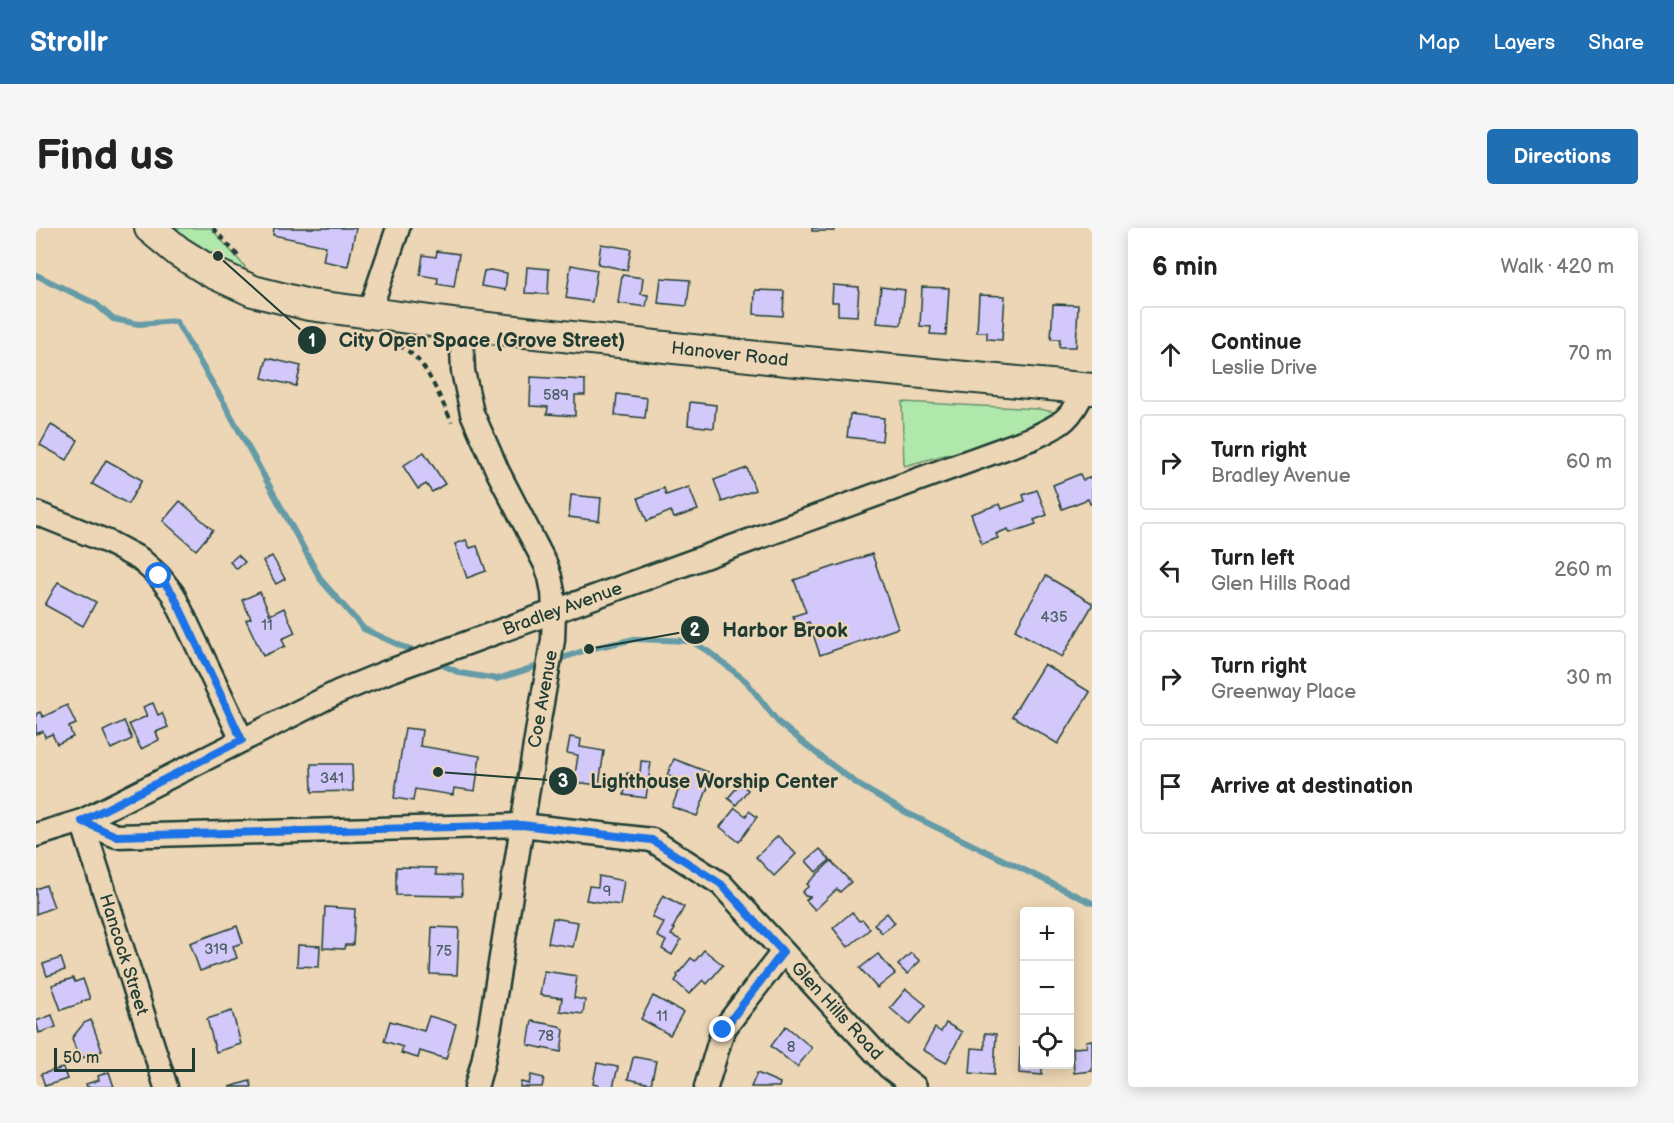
<!DOCTYPE html>
<html lang="en">
<head>
<meta charset="utf-8">
<style>
  body { margin:0; font-family:"Balsamiq Sans",sans-serif; background:#f6f6f6; color:#222 }
  .controls { position:absolute; right:18px; bottom:18px; display:grid; overflow:hidden; border-radius:6px; box-shadow:0 3px 15px #0003 }
  .controls button { width:54px; height:54px; display:grid; place-items:center; padding:0; border:0; border-bottom:2px solid #e0e0e0; background:#fff; color:#222; font:30px sans-serif }
  .scale { position:absolute; left:18px; bottom:15px; width:141px; box-sizing:border-box; padding-left:6px; border:3px solid #1f3d34; border-top:0; font-size:16px; line-height:21px; white-space:nowrap; color:#1f3d34; -webkit-text-stroke:4px #ecd6b5; paint-order:stroke }
  .stop { position:absolute; width:18px; height:18px; margin:-14px; border:4px solid #1a73e8; border-radius:50%; background:#fff }
  .stop.end { background:#1a73e8; border-color:#fff; box-shadow:0 2px 6px #0008 }
  .list { margin:0; padding:0; list-style:none }
  h2 { display:flex; justify-content:space-between; align-items:center; height:78px; margin:0; padding:0 24px; font-size:26px }
  h2 small { font-size:20px; font-weight:400; color:#767676 }
  .list li { display:grid; grid-template-columns:39px 1fr auto; gap:18px; align-items:center; box-sizing:border-box; height:96px; margin:0 12px 12px; padding:0 12px; border:2px solid #e0e0e0; border-radius:6px }
  .list b { display:block; font-size:22px; white-space:nowrap }
  .list p { margin:0; font-size:20px; white-space:nowrap; color:#767676 }
  .list em { font-size:20px; font-style:normal; color:#767676 }
  .icon { flex:none; width:33px; height:33px; fill:none; stroke:currentColor; stroke-width:2; stroke-linecap:round; stroke-linejoin:round }
  .map { position:relative; flex:none; width:1056px; height:859px; overflow:hidden; border-radius:6px }
  header { display:flex; align-items:center; gap:36px; box-sizing:border-box; height:84px; padding:0 30px; background:#1f6fb2; color:#fff }
  header strong { font-size:28px }
  nav { display:flex; gap:33px; margin-inline-start:auto; font-size:21px }
  .intro { display:flex; align-items:center; justify-content:space-between; box-sizing:border-box; height:144px; padding:0 36px }
  h1 { margin:0; font-size:42px }
  .button { padding:15px 27px; border-radius:6px; background:#1f6fb2; color:#fff; font-size:21px; font-weight:700 }
  main { display:flex; gap:36px; padding:0 36px }
  aside { flex:1; background:#fff; border-radius:6px; box-shadow:0 3px 15px #0003 }
  .map>svg:first-child { display:block }
</style>
</head>
<body>
<header>
<strong>Strollr</strong>
<nav><a>Map</a><a>Layers</a><a>Share</a></nav>
</header>
<div class="intro"><h1>Find us</h1><a class="button">Directions</a></div>
<main>
<div class="map">
<svg width="1056" height="859" viewBox="0 0 1056 859">
  <rect width="100%" height="100%" fill="#ecd6b5"/>
  <filter id="ink" filterUnits="userSpaceOnUse"><feTurbulence type="fractalNoise" baseFrequency=".0167" numOctaves="2"/><feDisplacementMap in="SourceGraphic" scale="12" xChannelSelector="R" yChannelSelector="G"/><feConvolveMatrix kernelMatrix="1 2 1 2 8 2 1 2 1" color-interpolation-filters="sRGB"/></filter>
  <g filter="url(#ink)">
    <g fill="#b0e8ac" stroke="#689270" stroke-width="1.5">
      <path d="M129,0H175L209,39L205,52Z"/>
      <path d="M866,174L1002,181L1019,184L991,199L950,216L868,238Z"/>
    </g>
    <g fill="none" stroke-linecap="round" stroke-linejoin="round">
      <g stroke="#659ba7" stroke-width="6">
        <path d="M0,47L60,76L77,91L103,96L140,93L188,175L285,352L328,401L383,426"/>
        <path d="M398,433L424,445L461,451L508,436"/>
        <path d="M518,433L553,421L599,411L655,413L673,424L710,453L742,494L785,529L823,557L871,585L1056,675"/>
      </g>
    </g>
    <g fill="#d3c8fa" stroke="#1f3d34" stroke-width="1.5">
      <path d="M238,0H320L312,38L287,33L290,18L237,7Z"/>
      <rect x="776" y="0" width="22" height="3"/>
      <path d="M565,16L595,21L591,42L562,36Z"/>
      <path d="M401,23L423,26L418,59L401,56L402,50L384,47L387,27L400,29Z"/>
      <path d="M535,37L561,42L556,74L530,70Z"/>
      <path d="M491,39L513,41L512,66L489,65Z"/>
      <path d="M454,42L471,45L469,62L445,58L448,43Z"/>
      <path d="M586,47L607,50L605,66L612,67L610,79L582,75Z"/>
      <path d="M625,50L654,52L651,78L622,75Z"/>
      <path d="M797,57L823,59L821,88L802,87V74H796Z"/>
      <path d="M845,59L869,62L865,97L841,95Z"/>
      <path d="M886,59L913,60L910,107L894,106L895,99L884,98Z"/>
      <path d="M719,62L748,63L747,88L718,86Z"/>
      <path d="M943,67L969,68L966,112L951,111V104H941Z"/>
      <path d="M1017,76L1042,77L1040,119H1023L1024,111H1015Z"/>
      <path d="M231,130L265,138L260,158L226,150Z"/>
      <path d="M495,149L549,152V167H539V188L511,186L512,179L494,178Z"/>
      <path d="M581,166L611,170L609,190L579,187Z"/>
      <path d="M654,174L680,177L678,200L652,197Z"/>
      <path d="M814,186L848,190L846,213L811,209Z"/>
      <path d="M15,197L42,212L31,232L4,217Z"/>
      <path d="M388,224L409,256L396,264L390,256L382,261L367,238Z"/>
      <path d="M70,232L106,252L92,276L56,256Z"/>
      <path d="M711,240L719,262L686,274L678,252Z"/>
      <path d="M1044,246L1047,252L1056,249V275L1054,276L1052,271L1026,281L1017,257Z"/>
      <path d="M653,259L662,282L638,290L635,283L611,293L602,270L628,260L630,267Z"/>
      <path d="M1001,262L1011,287L998,292L1000,296L974,305L972,301L960,306L962,310L946,316L935,286L964,276L966,281L989,273L987,267Z"/>
      <path d="M535,267L565,270L563,293L533,289Z"/>
      <path d="M144,273L177,302L160,322L127,293Z"/>
      <path d="M430,312L434,320L441,318L450,343L431,350L419,316Z"/>
      <path d="M836,326L862,400L784,427L773,394L761,398L757,388L770,384L758,352Z"/>
      <path d="M202,327L209,334L201,341L194,334Z"/>
      <path d="M236,328L249,351L240,356L227,333Z"/>
      <path d="M1010,348L1056,375V378L1026,429L979,402Z"/>
      <path d="M22,354L60,374L47,398L9,377Z"/>
      <path d="M224,364L234,387L248,380L259,405L246,411L249,418L227,428L210,392L215,390L206,372Z"/>
      <path d="M1008,436L1054,464L1022,516L976,488Z"/>
      <path d="M117,475L122,487L126,485L132,499L120,504L123,512L105,521L93,496L111,488L107,479Z"/>
      <path d="M31,477L40,496L33,499L37,509L21,516L16,506L9,509L7,503L0,506V486L4,484L7,489Z"/>
      <path d="M88,493L96,511L75,521L67,503Z"/>
      <path d="M369,500L386,502L384,518L444,528L439,563L418,560L417,567L379,561L377,573L358,570Z"/>
      <path d="M534,509L545,511L544,519L568,523L563,557L538,554L542,527L531,525Z"/>
      <path d="M638,531L677,546L661,588L636,579L646,553L631,547Z"/>
      <path d="M605,533L615,534L610,570L588,567L591,545L604,546Z"/>
      <path d="M275,536H316L317,563L276,564Z"/>
      <path d="M704,556L712,562L700,577L692,570Z"/>
      <path d="M699,580L710,588L713,583L721,589L703,614L684,599Z"/>
      <path d="M742,608L760,626L738,648L720,629Z"/>
      <path d="M784,621L794,632L780,644L770,633Z"/>
      <path d="M795,633L815,654L804,664L801,661L779,682L770,672L774,669L769,668L766,664L773,658L771,656Z"/>
      <path d="M360,639L400,640V647L425,648L426,668L360,667Z"/>
      <path d="M563,648L588,653L584,677L550,672L553,658L562,659Z"/>
      <path d="M10,657L18,679L0,686V661Z"/>
      <path d="M627,667L648,679L637,700L639,701L635,707L645,712L636,727L626,721L630,713L621,708L628,695L616,689Z"/>
      <path d="M289,679L319,681L317,717H309L308,721L287,720Z"/>
      <path d="M816,684L823,693L827,692L834,701L812,719L797,700Z"/>
      <path d="M851,685L859,695L846,705L838,696Z"/>
      <path d="M517,690L542,694L537,719L512,715Z"/>
      <path d="M201,698L207,715L197,718L201,730L164,743L154,715Z"/>
      <path d="M396,699L423,700L421,747L394,746Z"/>
      <path d="M262,717L284,718L283,739L261,738Z"/>
      <path d="M668,722L687,737L671,756L667,752L653,766L639,753L642,749L641,747L655,730L659,733Z"/>
      <path d="M875,725L884,733L871,746L862,737Z"/>
      <path d="M842,726L859,746L841,760L824,740Z"/>
      <path d="M25,730L29,742L11,748L7,736Z"/>
      <path d="M508,743L541,748L538,770L549,772L547,786L524,783L526,770L504,767Z"/>
      <path d="M37,750L39,754L47,751L54,771L46,773V775L25,782L16,757Z"/>
      <path d="M870,761L890,777L874,797L854,780Z"/>
      <path d="M617,768L647,784L634,807L605,791Z"/>
      <path d="M196,783L205,816L180,824L171,791Z"/>
      <path d="M16,787L20,799L3,805L0,793Z"/>
      <path d="M393,788L420,796L410,831L384,823L382,830L365,825L367,819L348,813L354,793L388,803Z"/>
      <path d="M55,792L66,823L43,831L36,810L48,795Z"/>
      <path d="M496,793L523,798L528,802L525,824L492,817Z"/>
      <path d="M910,795L926,804L910,835L887,822L899,800L905,804Z"/>
      <path d="M750,798L776,820L761,839L735,818Z"/>
      <path d="M949,805L960,806L958,847L934,845L936,820L949,821Z"/>
      <path d="M1056,812V843L1038,845L1037,820L1051,819L1050,813Z"/>
      <path d="M984,820L988,821V836H1006V847L983,845Z"/>
      <path d="M599,829L620,833L615,856L592,851L597,830Z"/>
      <path d="M561,835L582,839L577,859H568L557,856Z"/>
      <path d="M27,840L31,851L9,858L5,846Z"/>
      <path d="M73,844L78,859H51L50,856L63,852L62,848Z"/>
      <path d="M721,845L744,855L743,859H715Z"/>
      <path d="M495,847L508,850L506,859H484L485,854L493,856Z"/>
      <path d="M214,853L216,859H193Z"/>
    </g>
    <g fill="none" stroke-linecap="round" stroke-linejoin="round">
      <g stroke="#1f3d34" stroke-width="27">
        <g id="minor">
          <path d="M333,85L362,0"/>
          <path d="M425,97L427,143L436,185L462,244L510,337L514,349L517,364L518,382L517,412L503,492L455,792L447,834L440,859"/>
          <path d="M0,285L72,314L104,331L123,348L137,366L206,512"/>
          <path id="s1" d="M46,593L80,608L486,597L616,612L685,656L853,839L879,859"/>
          <path id="s2" d="M46,593L130,859"/>
          <path id="s3" d="M0,607L46,593L302,464L351,444L997,210C1026,197 1036,190 1049,160"/>
          <path d="M670,859L687,802L747,724"/>
        </g>
      </g>
      <g stroke="#1f3d34" stroke-width="34">
        <g id="major">
          <path id="s4" d="M114,0L143,24L175,44L217,63L273,77L425,97L760,133L1056,161"/>
        </g>
      </g>
      <g stroke="#1f3d34" stroke-width="4" stroke-dasharray="6 4.5" stroke-linecap="butt">
        <path d="M177,0L203,29"/>
        <path d="M353,113C363,117 374,123 381,131C394,144 407,177 416,194"/>
      </g>
      <use href="#minor" stroke="#ecd6b5" stroke-width="22"/>
      <use href="#major" stroke="#ecd6b5" stroke-width="30"/>
    </g>
  </g>
  <g fill="none" stroke-linecap="round" stroke-linejoin="round" filter="url(#ink)">
    <path stroke="#1a73e8" stroke-width="8" d="M123,348L137,366L206,512L46,593L80,608L486,597L616,612L685,656L747,724L687,802"/>
  </g>
  <g text-anchor="middle" dominant-baseline="central" stroke-width="4.5" stroke-linejoin="round" paint-order="stroke">
    <g font-size="15" fill="#4c6066">
      <text x="520" y="167">589</text>
      <text x="1018" y="389">435</text>
      <text x="231" y="397">11</text>
      <text x="296" y="550">341</text>
      <text x="571" y="663">9</text>
      <text x="180" y="721">319</text>
      <text x="408" y="723">75</text>
      <text x="626" y="788">11</text>
      <text x="510" y="808">78</text>
      <text x="755" y="819">8</text>
    </g>
    <g font-size="18" fill="#1f3d34" stroke="#ecd6b5">
      <text stroke="none"><textPath href="#s4" startOffset="603">Hanover Road</textPath></text>
      <text stroke="none"><textPath href="#s3" startOffset="574">Bradley Avenue</textPath></text>
      <text transform="translate(507 471) rotate(-80)">Coe Avenue</text>
      <text stroke="none"><textPath href="#s2" startOffset="140">Hancock Street</textPath></text>
      <text stroke="none"><textPath href="#s1" startOffset="828">Glen Hills Road</textPath></text>
    </g>
  </g>
  <path fill="none" stroke="#1f3d34" stroke-width="2" d="M182 28L276 112M553 421L659 402M402 544L527 553"/>
  <g fill="#1f3d34" stroke="#ecd6b5" stroke-width="2">
    <circle cx="182" cy="28" r="6"/>
    <circle cx="553" cy="421" r="6"/>
    <circle cx="402" cy="544" r="6"/>
    <circle cx="276" cy="112" r="15"/>
    <circle cx="659" cy="402" r="15"/>
    <circle cx="527" cy="553" r="15"/>
  </g>
  <g font-size="18" text-anchor="middle" font-weight="bold" fill="#fff">
    <text x="276" y="119">1</text>
    <text x="659" y="408">2</text>
    <text x="527" y="559">3</text>
  </g>
  <g font-size="20" text-anchor="middle" font-weight="bold" fill="#1f3d34" stroke="#ecd6b5" stroke-width="4.5" stroke-linejoin="round" paint-order="stroke">
    <text x="446" y="119">City Open Space (Grove Street)</text>
    <text x="749" y="409">Harbor Brook</text>
    <text x="678" y="560">Lighthouse Worship Center</text>
  </g>
</svg>
<div class="controls">
<button>+</button>
<button>−</button>
<button><svg class="icon" aria-label="locate" viewBox="0 0 24 24"><circle cx="12" cy="12" r="6"/><path d="M12 2v4M12 18v4M2 12h4M18 12h4"/></svg></button>
</div>
<div class="scale">50 m</div>
<div class="stop" style="left:123px;top:348px"></div>
<div class="stop end" style="left:687px;top:802px"></div>
</div>
<aside>
<h2>6 min<small>Walk · 420 m</small></h2>
<ul class="list">
<li><svg class="icon" aria-label="ahead" viewBox="0 0 24 24"><path d="M12 20V5M6 11l6-6 6 6"/></svg><div><b>Continue</b><p>Leslie Drive</p></div><em>70 m</em></li>
<li><svg class="icon" aria-label="right" viewBox="0 0 24 24"><path d="M7 20v-9h11M14 6l5 5-5 5"/></svg><div><b>Turn right</b><p>Bradley Avenue</p></div><em>60 m</em></li>
<li><svg class="icon" aria-label="left" viewBox="0 0 24 24"><path d="M17 20v-9H6M10 6l-5 5 5 5"/></svg><div><b>Turn left</b><p>Glen Hills Road</p></div><em>260 m</em></li>
<li><svg class="icon" aria-label="right" viewBox="0 0 24 24"><path d="M7 20v-9h11M14 6l5 5-5 5"/></svg><div><b>Turn right</b><p>Greenway Place</p></div><em>30 m</em></li>
<li><svg class="icon" aria-label="arrive" viewBox="0 0 24 24"><path d="M6 21V4h12l-3 4 3 4H6"/></svg><div><b>Arrive at destination</b></div></li>
</ul>
</aside>
</main>
</body>
</html>
